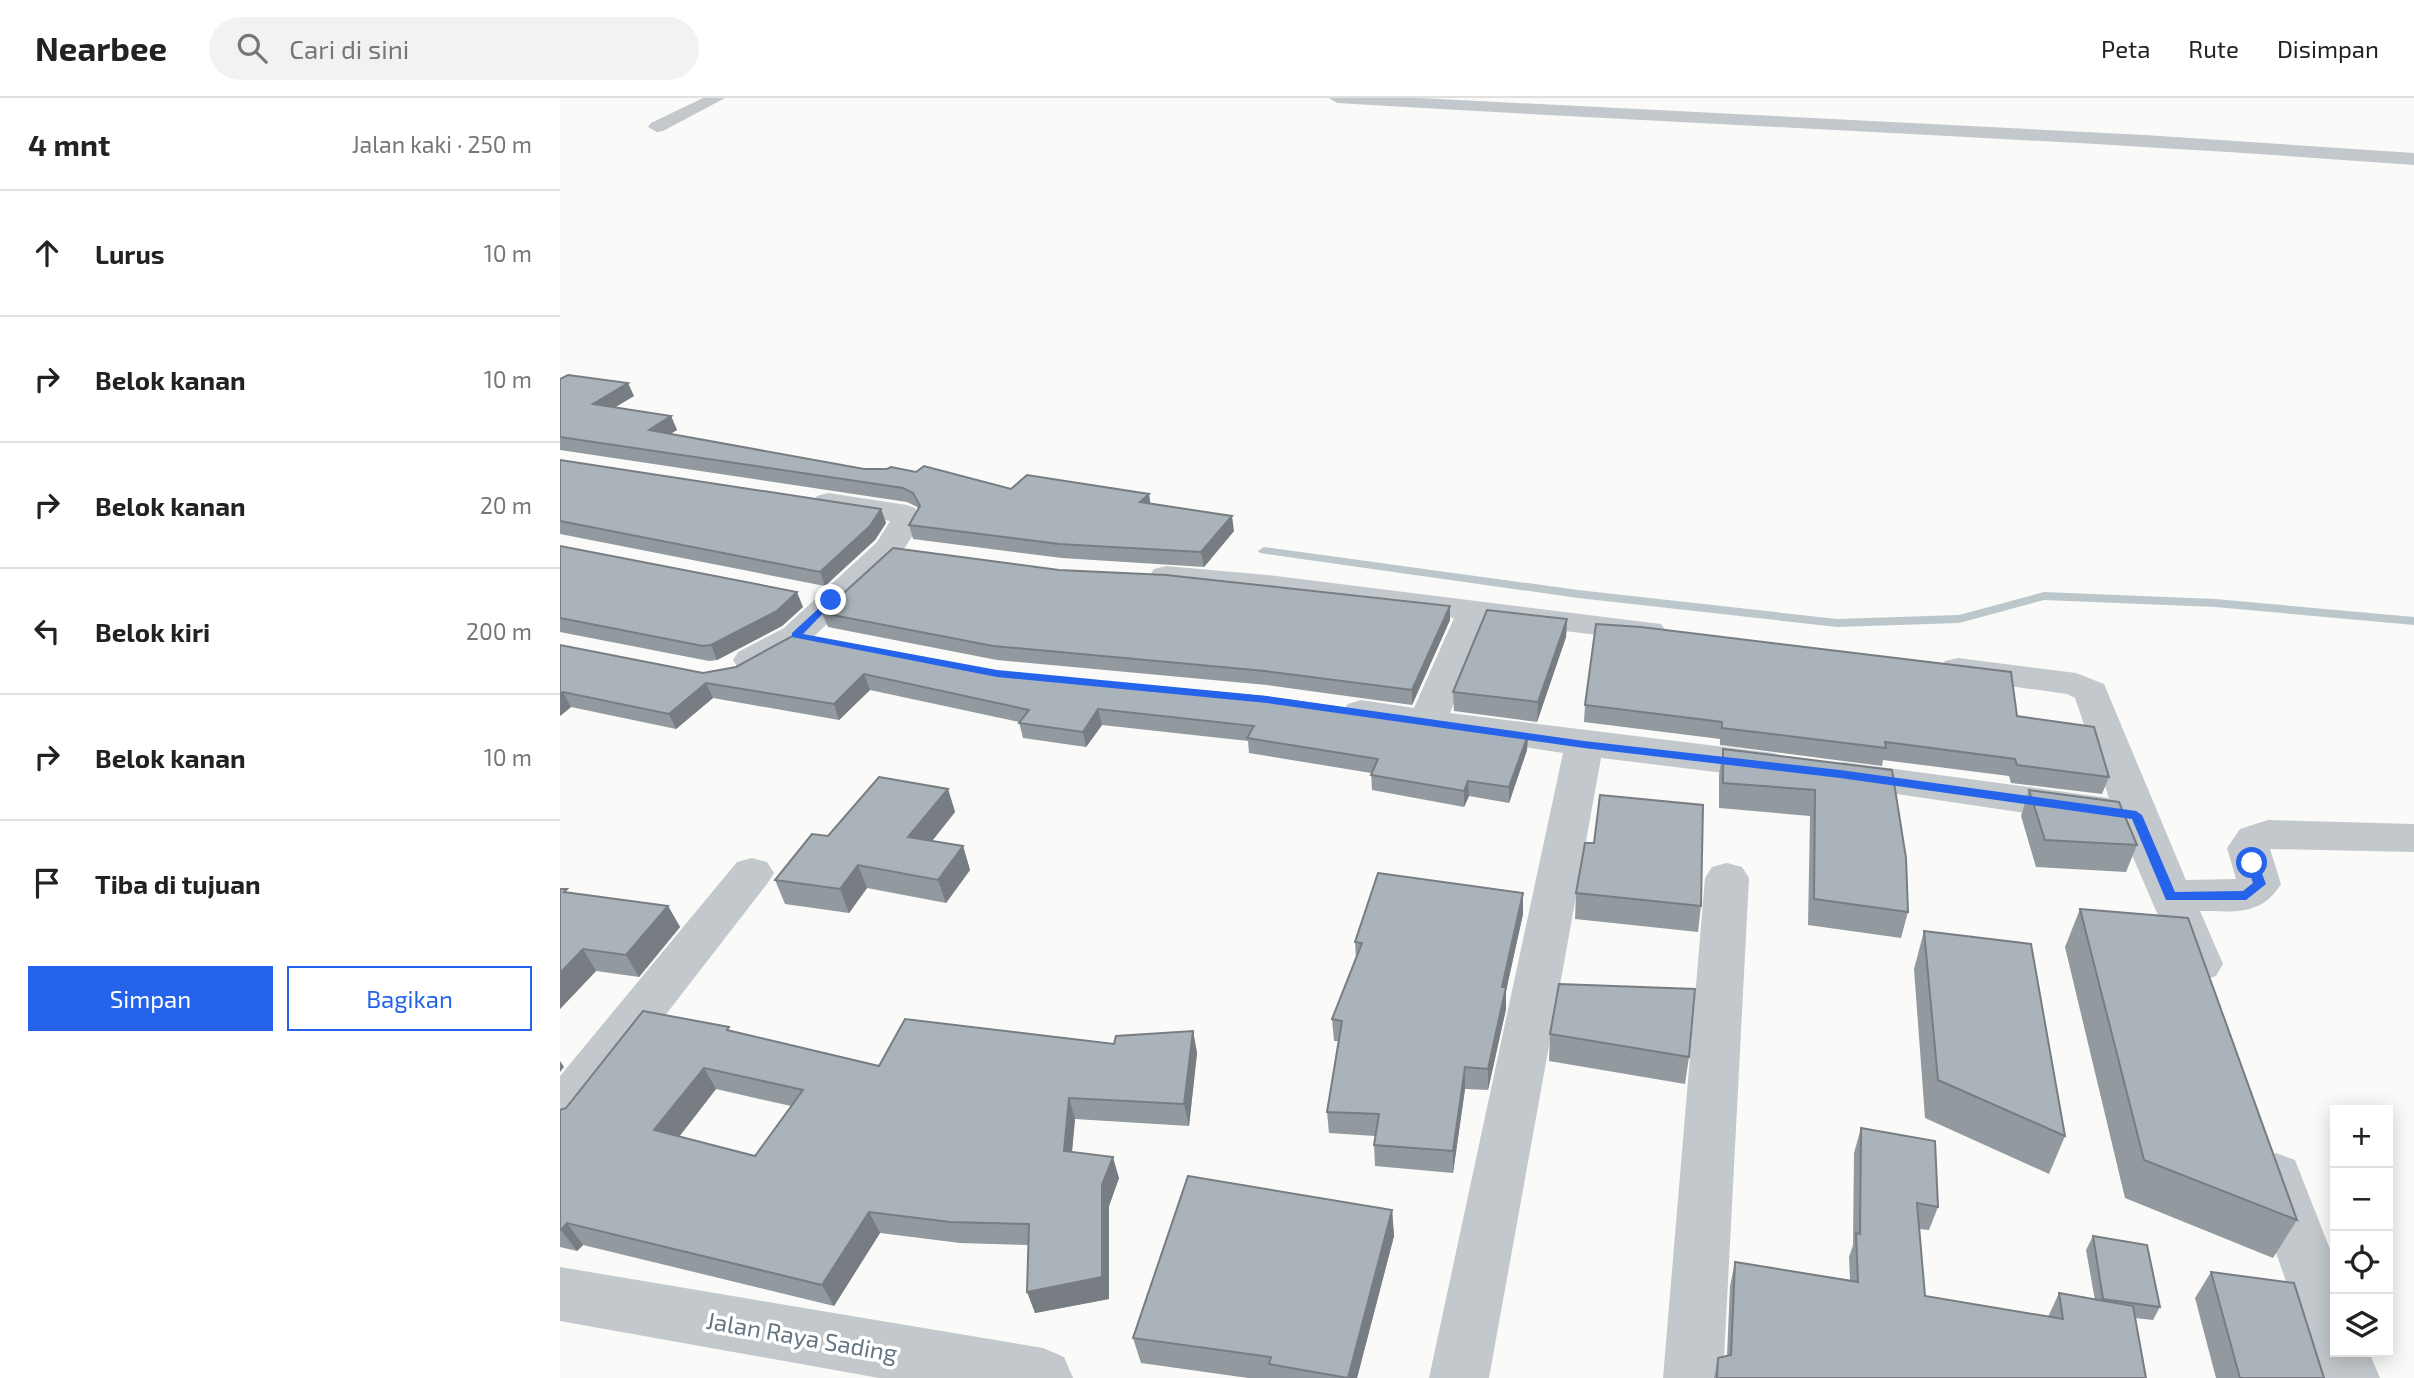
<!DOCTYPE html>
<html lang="id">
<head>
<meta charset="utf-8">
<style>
  body { margin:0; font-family:"Exo 2",sans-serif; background:#f2f2f2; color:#222 }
  .controls { position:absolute; right:21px; bottom:21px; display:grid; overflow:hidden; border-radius:0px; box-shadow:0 4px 18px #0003 }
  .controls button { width:63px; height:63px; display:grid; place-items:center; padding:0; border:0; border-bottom:2px solid #e0e0e0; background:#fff; color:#222; font:35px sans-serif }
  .stop { position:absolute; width:21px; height:21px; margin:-16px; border:5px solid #2563eb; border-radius:50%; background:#fff }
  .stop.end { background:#2563eb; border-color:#fff; box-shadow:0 2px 7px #0008 }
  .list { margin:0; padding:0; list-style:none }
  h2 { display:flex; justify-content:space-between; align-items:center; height:91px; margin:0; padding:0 28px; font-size:30px }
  h2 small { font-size:23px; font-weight:400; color:#767676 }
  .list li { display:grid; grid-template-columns:46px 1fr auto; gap:21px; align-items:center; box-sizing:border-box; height:126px; padding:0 28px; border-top:2px solid #e0e0e0 }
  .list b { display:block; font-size:26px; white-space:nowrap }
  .list em { font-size:23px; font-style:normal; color:#767676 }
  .actions { display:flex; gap:14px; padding:21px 28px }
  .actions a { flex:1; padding:16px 0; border:2px solid #2563eb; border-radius:0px; text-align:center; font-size:24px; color:#2563eb }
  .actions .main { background:#2563eb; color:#fff }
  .icon { flex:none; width:38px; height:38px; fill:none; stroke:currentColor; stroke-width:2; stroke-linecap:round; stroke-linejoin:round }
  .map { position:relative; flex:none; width:1854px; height:1280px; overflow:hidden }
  header { display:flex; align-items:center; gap:42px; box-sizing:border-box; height:98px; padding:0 35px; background:#fff; border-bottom:2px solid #e0e0e0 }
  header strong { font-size:33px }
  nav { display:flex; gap:38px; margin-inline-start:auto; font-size:24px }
  .search { width:490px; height:63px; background:#f2f2f2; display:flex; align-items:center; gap:18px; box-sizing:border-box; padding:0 24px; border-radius:38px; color:#767676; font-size:26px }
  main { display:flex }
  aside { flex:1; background:#fff }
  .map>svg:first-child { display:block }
</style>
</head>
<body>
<header>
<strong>Nearbee</strong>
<div class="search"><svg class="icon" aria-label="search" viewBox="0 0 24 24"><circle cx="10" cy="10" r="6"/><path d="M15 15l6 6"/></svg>Cari di sini</div>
<nav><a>Peta</a><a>Rute</a><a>Disimpan</a></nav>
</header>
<main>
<aside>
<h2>4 mnt<small>Jalan kaki · 250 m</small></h2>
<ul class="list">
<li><svg class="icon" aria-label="ahead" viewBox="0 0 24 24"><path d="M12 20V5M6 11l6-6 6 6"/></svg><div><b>Lurus</b></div><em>10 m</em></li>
<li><svg class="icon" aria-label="right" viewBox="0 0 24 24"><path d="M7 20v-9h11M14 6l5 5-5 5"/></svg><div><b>Belok kanan</b></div><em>10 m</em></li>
<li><svg class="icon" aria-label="right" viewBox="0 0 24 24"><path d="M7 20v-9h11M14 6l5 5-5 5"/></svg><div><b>Belok kanan</b></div><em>20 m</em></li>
<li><svg class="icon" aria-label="left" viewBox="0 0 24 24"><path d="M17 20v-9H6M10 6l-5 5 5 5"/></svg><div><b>Belok kiri</b></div><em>200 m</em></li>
<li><svg class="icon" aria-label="right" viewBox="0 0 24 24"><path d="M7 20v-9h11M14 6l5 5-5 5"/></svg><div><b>Belok kanan</b></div><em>10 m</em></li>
<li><svg class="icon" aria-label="arrive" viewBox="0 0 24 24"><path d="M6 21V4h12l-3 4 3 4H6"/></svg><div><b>Tiba di tujuan</b></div></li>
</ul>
<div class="actions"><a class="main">Simpan</a><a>Bagikan</a></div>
</aside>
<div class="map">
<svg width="1854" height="1280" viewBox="0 0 1854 1280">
  <rect width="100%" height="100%" fill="#fafaf8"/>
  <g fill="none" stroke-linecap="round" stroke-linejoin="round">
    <path fill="#bbc7cb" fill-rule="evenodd" d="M704,449L1018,492L1277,521L1399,517L1484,494L1655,501L1854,519V527L1655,509L1484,502L1399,525L1277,529L1018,500L700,455L698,453Z"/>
    <g fill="#c3c8cc" fill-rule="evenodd">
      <path d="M143,0H165L103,33L97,34L88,29L91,25Z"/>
      <path d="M769,0H860L1585,37L1854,55V67C1495,40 1136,27 777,5Z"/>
      <path d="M268,395L347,407L355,410L362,423L340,457L248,544L204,570L191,573L178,570L173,562L178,554L224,530L317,444L330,423L257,410L253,404L257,398Z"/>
      <path d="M606,468L707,477L1101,526L1106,533L1101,540L1089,543L927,524L890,615L1213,655L1227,659L1233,668L1227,677L1213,681L1041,660L929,1280H869L1003,655L788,622L782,614L788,606L801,602L854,610L894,520L594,485L589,478L594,471Z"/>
      <path d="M1398,560L1516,575L1544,586L1626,782L1676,781L1667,750L1680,731L1708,722L1854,726V754L1710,751L1721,786C1701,819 1673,813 1640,813L1663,866L1656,878L1640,883L1624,878L1560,729L1269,686L1263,677L1269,668L1283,664L1549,700L1515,600L1507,596L1385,579L1380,571L1385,563Z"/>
      <path d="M192,760L207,764L214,775L207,786L18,1030L0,1036V978L177,764Z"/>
      <path d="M1167,765L1182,769L1189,780L1163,1280H1103L1145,780L1152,769Z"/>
      <path d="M1716,1055L1735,1062L1775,1164V1254H1809L1820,1280H1760L1689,1078L1697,1062Z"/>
      <path d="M0,1169L483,1250L504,1259L513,1280H319L0,1223Z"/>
    </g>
  </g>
  <g fill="#929a9f" fill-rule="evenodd">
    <path d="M0,281L74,298L55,309L111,318L117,332L110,336L304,371L356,374L451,391L589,396L590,406L674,433L644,469L502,460L353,441L349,427L358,411L357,409L347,404L0,352Z"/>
    <path d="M0,362L321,411L326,425L315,442L265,488L0,436Z"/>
    <path d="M0,448L243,509L222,528L157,562L149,563L0,534Z"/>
    <path d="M262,515L890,522L852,607L707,587L437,562L268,529Z"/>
    <path d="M1007,521L1006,539L977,624L894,613L893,594Z"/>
    <path d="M0,547L143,575L432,574L968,637L967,652L949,705L909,698L904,709L812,692L811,675L689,655L688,643L542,627L526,649L463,640L459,624L310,592L279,622L153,600L116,631L11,609L0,618Z"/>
    <path d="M1025,607L1457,618L1549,679L1542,696L1451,685L1449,678L1323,662L1322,668L1160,647V641L1024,624Z"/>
    <path d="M1163,651L1332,672L1348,814L1341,840L1248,827L1250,718L1159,710V677Z"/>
    <path d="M388,691L395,714L372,743L403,748L410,772L386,805L307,790L289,815L225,806L215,782L268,738Z"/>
    <path d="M1469,692L1577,747L1566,774L1476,769L1461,718Z"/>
    <path d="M1034,745L1141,808L1138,834L1015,821L1016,795Z"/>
    <path d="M0,791L9,795L108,808L120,829L79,879L36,873L0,911Z"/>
    <path d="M963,795V816L946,893V911L928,992L905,991L893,1075L815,1068L814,1047L815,1038L769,1035L767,1014L779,943H774L772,921L796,861L795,844Z"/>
    <path d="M1520,811L1737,1122L1713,1160L1565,1100L1505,849Z"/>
    <path d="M1364,833L1505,1038L1489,1076L1365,1020L1354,871Z"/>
    <path d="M171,933L319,968L554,946L633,933L637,955L629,1028L515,1021L512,1054L559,1080L549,1108V1201L475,1215L468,1147L400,1145L320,1135L274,1208L23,1147L17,1153L0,1149V1012ZM156,991L231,1008L195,1058L119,1039Z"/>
    <path d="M990,936L1129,959L1125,986L989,963Z"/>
    <path d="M1301,1030L1378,1109L1369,1132L1359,1131L1365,1198L1488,1219L1499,1195L1535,1202L1526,1152L1533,1138L1600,1209L1593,1222L1575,1220L1586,1280H1154L1158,1260L1167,1258L1170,1188L1175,1164L1290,1182L1289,1159L1293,1147L1294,1055Z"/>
    <path d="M832,1112L834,1138L797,1280H688L581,1265L573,1240Z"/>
    <path d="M1651,1174L1764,1280H1656L1635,1200Z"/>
  </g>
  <g fill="#777d82">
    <path d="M68,285L74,298L39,319L33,306Z"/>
    <path d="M111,318L117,332L94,345L89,332Z"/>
    <path d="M589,396L591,410L580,404Z"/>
    <path d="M321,411L326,425L315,442L265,488L260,474Z"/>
    <path d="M672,418L674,433L644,469L641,454Z"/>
    <path d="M237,494L243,509L222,528L157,562L151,547Z"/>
    <path d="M890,508V522L852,607V592Z"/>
    <path d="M1007,521L1006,539L977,624L978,604Z"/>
    <path d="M304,576L310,592L279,622L274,606Z"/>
    <path d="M146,585L153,600L116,631L109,616Z"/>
    <path d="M3,594L11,609L0,618V596Z"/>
    <path d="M538,611L542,627L526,649L523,634Z"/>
    <path d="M968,637L967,652L949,705V689Z"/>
    <path d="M908,683L909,698L904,709V693Z"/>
    <path d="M388,691L395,714L357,762L348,739Z"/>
    <path d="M403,748L410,772L386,805L378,782Z"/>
    <path d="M298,767L307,790L289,815L280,791Z"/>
    <path d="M963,795V816L946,893V911L928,992V971L942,889Z"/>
    <path d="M108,808L120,829L79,879L66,857Z"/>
    <path d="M23,851L36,873L0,911V875Z"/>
    <path d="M633,933L637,955L629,1028L624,1006Z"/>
    <path d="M0,963L4,969L0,974Z"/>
    <path d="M905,969V991L893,1075V1053Z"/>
    <path d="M144,970L156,991L107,1054L94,1032Z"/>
    <path d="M509,1000L515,1021L510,1074L504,1053Z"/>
    <path d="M553,1059L559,1080L549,1108V1201L475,1215L467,1194L542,1087Z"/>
    <path d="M832,1112L834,1138L797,1280H788Z"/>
    <path d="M309,1114L320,1135L274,1208L262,1187Z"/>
    <path d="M7,1125L23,1147L17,1153L1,1132Z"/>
  </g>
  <g fill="#aab3b9" stroke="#777d82" stroke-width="2" fill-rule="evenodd">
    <path d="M8,277L68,285L33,306L111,318L89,332L304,371H327L331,369L356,374L364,368L451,391L467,377L589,396L580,404L672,418L641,454L499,446L349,427L360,408L353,395L343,390L0,339V281Z"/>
    <path d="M0,362L321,411L310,428L260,474L0,423Z"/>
    <path d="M0,448L237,494L217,513L151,547L143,548L0,520Z"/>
    <path d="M333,450L499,472L606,477L890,508L852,592L705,573L433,548L262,515Z"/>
    <path d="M927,512L1007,521L978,604L893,594Z"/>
    <path d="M1036,526L1081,529L1451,574L1457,618L1534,629L1549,679L1457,667L1455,661L1325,644L1326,650L1162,630V624L1025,607Z"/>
    <path d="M236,536L432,574L705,599L968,637L949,689L908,683L904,693L811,677L818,661L687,640L694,628L538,611L523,634L459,625L469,612L304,576L274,606L146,585L109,616L3,594L0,596V547L143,575L176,569Z"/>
    <path d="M1163,651L1332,672L1346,760L1348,814L1254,801L1255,692L1163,685Z"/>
    <path d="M319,679L388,691L348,739L403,748L378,782L298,767L280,791L215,782L252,736L268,738Z"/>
    <path d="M1469,692L1559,704L1577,747L1485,742Z"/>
    <path d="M1040,697L1143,707L1141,808L1016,795L1025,745H1034Z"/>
    <path d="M818,775L963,795L942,889H946L928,971L905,969L893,1053L814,1047L819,1016L767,1014L782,923L772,921L802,845L795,844Z"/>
    <path d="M0,791H7L4,794L108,808L66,857L23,851L0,875Z"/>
    <path d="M1520,811L1628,820L1737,1122L1584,1062Z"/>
    <path d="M1364,833L1471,846L1505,1038L1378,982Z"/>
    <path d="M999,886L1135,891L1129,959L990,936Z"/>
    <path d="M83,913L169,929L167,932L319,968L345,921L554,946L556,938L633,933L624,1006L509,1000L504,1053L553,1059L542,1087V1179L467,1194L469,1126L390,1124L309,1114L262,1187L7,1125L1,1132H0V1012L6,1010ZM144,970L243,992L195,1058L94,1032Z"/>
    <path d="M1301,1030L1375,1043L1378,1109L1357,1105L1365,1198L1503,1221L1499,1195L1573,1208L1586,1280H1157L1158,1260L1171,1257L1175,1164L1298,1184L1296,1135L1300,1136Z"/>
    <path d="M628,1078L832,1112L788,1280L709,1266L711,1259L573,1240Z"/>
    <path d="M1533,1138L1587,1147L1600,1209L1543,1201Z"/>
    <path d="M1651,1174L1734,1185L1764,1280H1680Z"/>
  </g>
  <path fill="#2563eb" d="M271,499L276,502L274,504L243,536L437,572L707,598L1024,643L1280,672L1576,713L1582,717L1615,794L1683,793L1693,785L1686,765L1692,760L1698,765L1706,786L1686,802H1606L1572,721L1280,680L1024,650L707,605L437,579L232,539V535Z"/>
  <g text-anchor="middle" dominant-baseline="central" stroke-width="7" stroke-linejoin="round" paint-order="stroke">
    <g font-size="24" fill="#657683" stroke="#fff">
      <text transform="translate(242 1238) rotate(10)">Jalan Raya Sading</text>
    </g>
  </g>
</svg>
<div class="controls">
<button>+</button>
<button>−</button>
<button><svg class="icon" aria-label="locate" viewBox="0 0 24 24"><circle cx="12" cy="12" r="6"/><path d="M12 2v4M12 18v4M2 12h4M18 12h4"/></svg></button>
<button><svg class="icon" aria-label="layers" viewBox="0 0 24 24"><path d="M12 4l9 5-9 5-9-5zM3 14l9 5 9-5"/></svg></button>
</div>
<div class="stop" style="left:1692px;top:765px"></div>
<div class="stop end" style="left:271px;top:502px"></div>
</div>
</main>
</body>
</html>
